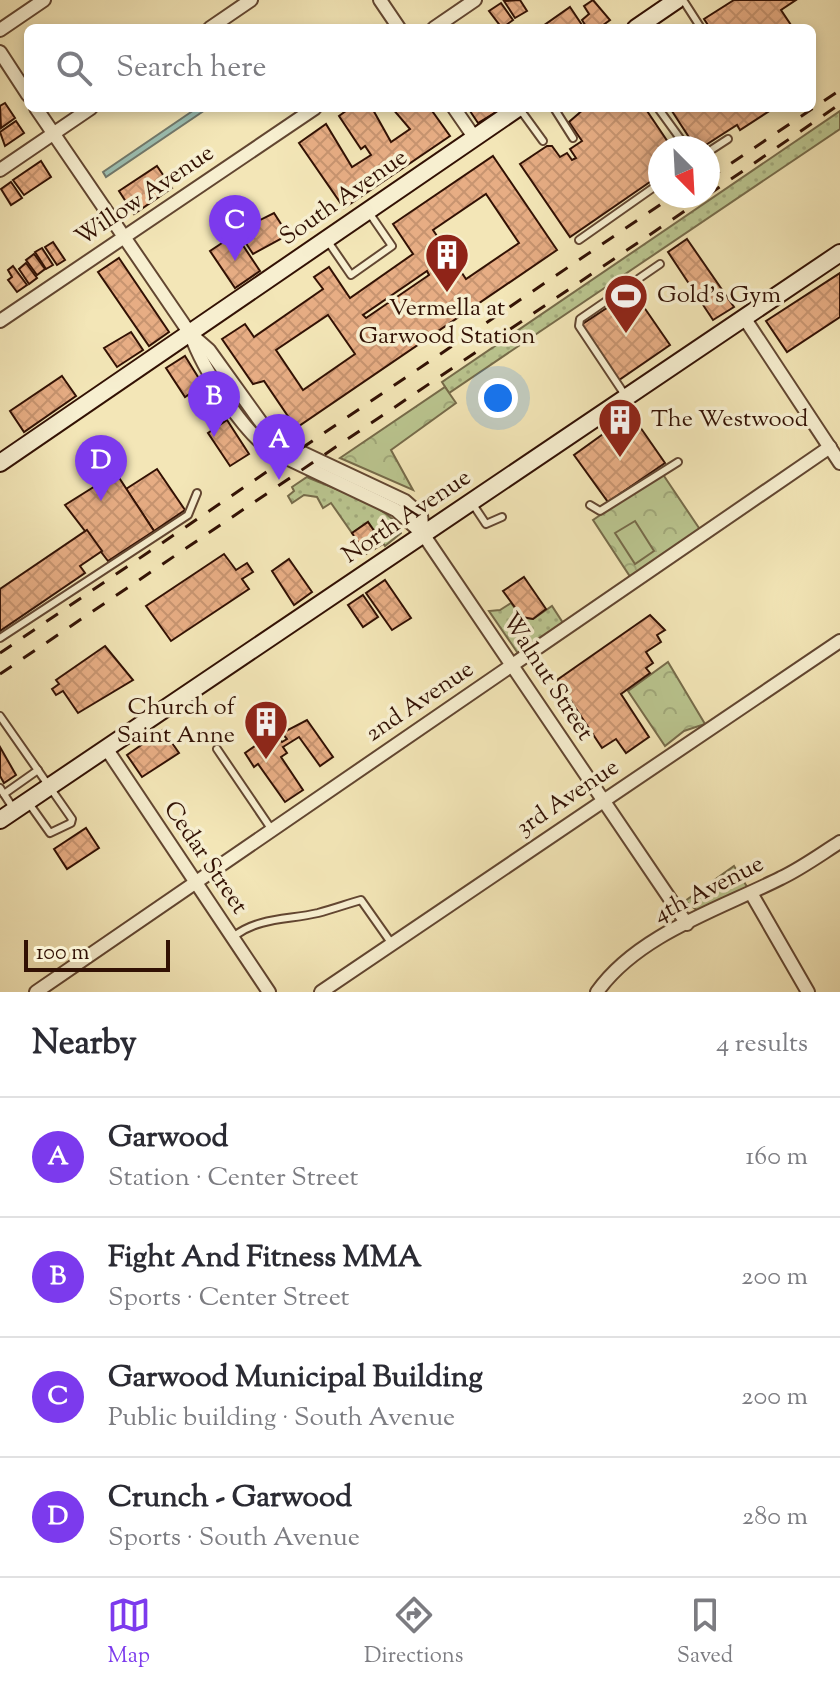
<!DOCTYPE html>
<html lang="en">
<head>
<meta charset="utf-8">
<style>
  body { margin:0; font-family:"Sorts Mill Goudy",serif; background:#f7f7f7; color:#2b2b33 }
  .compass { position:absolute; left:648px; top:136px; width:72px; height:72px; border-radius:50%; background:#fff; box-shadow:0 4px 12px #0003; rotate:156deg }
  .scale { position:absolute; left:24px; bottom:20px; width:146px; box-sizing:border-box; padding-left:8px; border:4px solid #321104; border-top:0; font-size:22px; line-height:28px; white-space:nowrap; color:#321104; -webkit-text-stroke:6px #f7efd0; paint-order:stroke }
  .you { position:absolute; left:498px; top:398px; width:28px; height:28px; margin:-20px; border:6px solid #fff; border-radius:50%; background:#1a73e8; box-shadow:0 0 0 12px #1a73e833 }
  .badge { display:grid; place-items:center; width:52px; height:52px; border-radius:50%; background:#7c3aed; color:#fff; font-size:26px; font-weight:700 }
  .pin { position:absolute; translate:-50% -66px; filter:drop-shadow(0 2px 4px #0008) }
  .pin::after { content:''; position:absolute; top:42px; width:28px; height:24px; background:inherit; clip-path:polygon(0 0,100% 0,50% 100%) }
  .list { margin:0; padding:0; list-style:none }
  h2 { display:flex; justify-content:space-between; align-items:center; height:104px; margin:0; padding:0 32px; font-size:34px }
  h2 small { font-size:26px; font-weight:400; color:#7c7c81 }
  .list li { display:grid; grid-template-columns:52px 1fr auto; gap:24px; align-items:center; box-sizing:border-box; height:120px; padding:0 32px; border-top:2px solid #e1e1e2 }
  .list b { display:block; font-size:30px; white-space:nowrap }
  .list p { margin:0; font-size:26px; white-space:nowrap; color:#7c7c81 }
  .list em { font-size:26px; font-style:normal; color:#7c7c81 }
  .icon { flex:none; width:44px; height:44px; fill:none; stroke:currentColor; stroke-width:2; stroke-linecap:round; stroke-linejoin:round }
  .map { position:relative; flex:none; width:840px; height:992px; overflow:hidden }
  .search { position:absolute; background:#fff; box-shadow:0 4px 12px #0003; left:24px; right:24px; top:24px; height:88px; display:flex; align-items:center; gap:20px; box-sizing:border-box; padding:0 28px; border-radius:12px; color:#7c7c81; font-size:30px }
  .sheet { height:584px; background:#fff }
  nav { display:flex; justify-content:space-around; align-items:center; box-sizing:border-box; height:112px; border-top:2px solid #e1e1e2; background:#fff; font-size:22px; color:#7c7c81 }
  nav a { display:grid; justify-items:center; gap:4px }
  nav .on { color:#7c3aed }
  .map>svg:first-child { display:block }
</style>
</head>
<body>
<div class="map">
<svg width="840" height="992" viewBox="0 0 840 992">
  <defs>
    <pattern id="grass-dots" width="8" height="8" patternUnits="userSpaceOnUse" patternTransform="scale(2)"><rect width="8" height="8" fill="#bac58f"/><path d="M2 2h.1M6 6h.1" fill="none" stroke="#a0a87a" stroke-width="1.8" stroke-linecap="round"/></pattern>
    <pattern id="forest-crowns" width="20" height="18" patternUnits="userSpaceOnUse" patternTransform="scale(2)"><rect width="20" height="18" fill="#bac58f"/><path d="M2 6a3 3 0 1 1 6 0M12 15a3 3 0 1 1 6 0" fill="none" stroke="#a0a87a"/></pattern>
    <pattern id="water-ripples" width="26" height="14" patternUnits="userSpaceOnUse" patternTransform="scale(2)"><rect width="26" height="14" fill="#9bbfb2"/><path d="M2 4q2-2 4 0t4 0M15 11q2-2 4 0t4 0" fill="none" stroke="#86a397"/></pattern>
    <pattern id="building-cross-hatch" width="8" height="8" patternUnits="userSpaceOnUse" patternTransform="scale(2)"><rect width="8" height="8" fill="#e7ad84"/><path d="M0 0l8 8M0 8l8-8" fill="none" stroke="#c79470"/></pattern>
  </defs>
  <rect width="100%" height="100%" fill="#f3e6b7"/>
  <filter id="stains"><feTurbulence type="fractalNoise" baseFrequency=".0025" numOctaves="4"/><feColorMatrix values="0 0 0 0 .2 0 0 0 0 .09 0 0 0 0 .02 0 0 0 .5 -.17"/></filter>
  <radialGradient id="worn" r=".72"><stop offset=".6" stop-color="#630" stop-opacity="0"/><stop offset="1" stop-color="#630" stop-opacity=".3"/></radialGradient>
  <g fill="url(#grass-dots)" stroke="#766b4a" stroke-width="2">
    <path d="M840,111V129L449,393L442,382Z"/>
    <path d="M307,477C329,487 398,509 401,533L385,546L368,522L352,533L331,503L323,508L317,497L304,495L292,503L288,496L294,491L292,487Z"/>
    <path d="M511,603L522,617L533,619L552,606L565,626L522,654L517,652L489,611L500,610Z"/>
  </g>
  <g fill="url(#forest-crowns)" stroke="#766b4a" stroke-width="2">
    <path d="M445,387L456,403L391,450L413,490L340,458Z"/>
    <path d="M662,473L701,531L631,578L593,520Z"/>
    <path d="M668,662L705,724L684,731L665,746L628,691Z"/>
    <path d="M734,866L751,893L702,914L685,901Z"/>
  </g>
  <path fill="#bac58f" stroke="#766b4a" stroke-width="2" d="M635,521L654,551L635,564L615,533Z"/>
  <path fill="url(#water-ripples)" stroke="#71796c" stroke-width="2" d="M197,108H208L106,177L103,172Z"/>
  <g fill="url(#building-cross-hatch)" stroke="#321104" stroke-width="2" fill-rule="evenodd">
    <path d="M520,0L527,11L515,18L504,1Z"/>
    <path d="M593,0L610,20L599,28H587L582,20L589,14L584,6Z"/>
    <path d="M734,0H796L781,10L793,28H710L704,19Z"/>
    <path d="M501,3L513,20L502,28L489,11Z"/>
    <path d="M570,7L584,28H545L543,26Z"/>
    <path d="M5,103L15,118L1,128L0,106Z"/>
    <path d="M350,108H372L391,142L410,129L392,108H430L450,136L344,208L299,143L326,124L352,167L371,155L365,146L361,149L339,116Z"/>
    <path d="M468,108H500L501,109L478,123Z"/>
    <path d="M585,108H645L672,148H660V175L570,237L520,164L547,146H552L560,157L567,153L572,160L576,158L570,149L582,141L569,122Z"/>
    <path d="M670,108H774L740,130L737,125L701,148H696Z"/>
    <path d="M16,121L24,133L5,146L0,132Z"/>
    <path d="M493,156L557,250L296,428L264,381L253,384L222,339L245,324L254,337L323,289L314,277L329,267L350,298L413,254L393,224ZM486,194L519,243L466,279L433,230ZM427,271L429,275L366,318L363,315ZM328,315L355,354L303,390L276,350Z"/>
    <path d="M41,161L51,177L24,195L13,180Z"/>
    <path d="M157,166L172,188L134,214L119,191Z"/>
    <path d="M11,182L22,198L11,205L1,189Z"/>
    <path d="M274,213L288,235L253,254L238,231Z"/>
    <path d="M231,237L234,241L238,238L260,271L235,288L210,251Z"/>
    <path d="M687,239L734,307L713,320L668,252Z"/>
    <path d="M53,242L65,260L57,265L45,247Z"/>
    <path d="M42,248L53,265L46,269L35,252Z"/>
    <path d="M34,254L45,269L37,275L26,260Z"/>
    <path d="M119,258L169,332L149,346L98,272Z"/>
    <path d="M26,263L37,278L29,284L19,269Z"/>
    <path d="M13,266L27,285L17,292L8,280L12,277L8,270Z"/>
    <path d="M840,273V317L787,352L766,321Z"/>
    <path d="M639,300L670,345L619,380L581,325L616,302L622,311Z"/>
    <path d="M131,332L143,350L117,367L104,348Z"/>
    <path d="M185,356L203,385L185,397L166,368Z"/>
    <path d="M62,376L76,396L24,432L10,411Z"/>
    <path d="M207,388L217,403L202,414L191,399Z"/>
    <path d="M631,414L665,463L608,502L574,455Z"/>
    <path d="M227,420L249,454L230,466L208,433Z"/>
    <path d="M157,469L185,510L154,531L126,489Z"/>
    <path d="M116,473L154,531L108,561L65,505Z"/>
    <path d="M368,522L383,544L366,554L352,533Z"/>
    <path d="M87,530L102,551L80,566L85,573L0,631V589Z"/>
    <path d="M224,554L236,570L247,563L253,572L242,579L249,589L171,641L146,606Z"/>
    <path d="M289,559L312,592L294,605L272,571Z"/>
    <path d="M524,577L546,609L533,619L522,617L503,591Z"/>
    <path d="M385,580L411,618L392,630L366,593Z"/>
    <path d="M363,595L378,617L363,627L348,605Z"/>
    <path d="M650,615L665,630L657,635L661,642L646,652L653,663L646,668L650,673L621,694L649,737L626,753L616,739L602,748L557,680Z"/>
    <path d="M105,646L133,680L78,713L63,691L56,695L52,689L59,684L56,680Z"/>
    <path d="M307,720L333,757L320,766L299,737L283,747L287,753L281,757L303,790L285,802L258,764L254,767L245,753L275,732L282,742L287,739L282,733Z"/>
    <path d="M163,730L179,753L142,777L127,755Z"/>
    <path d="M0,747L16,775L4,783L0,776Z"/>
    <path d="M86,828L99,848L67,869L54,849Z"/>
  </g>
  <g fill="none" stroke-linecap="round" stroke-linejoin="round">
    <g stroke="#624631" stroke-width="10">
      <g id="lane">
        <path d="M683,0L701,28"/>
        <path d="M519,108L543,141"/>
        <path d="M554,108L573,138"/>
        <path d="M658,108L687,148"/>
        <path d="M708,152L728,139"/>
        <path d="M327,240L351,275L392,246L370,214"/>
        <path d="M579,240L660,183"/>
        <path d="M625,395L579,326L580,319L660,264"/>
        <path d="M472,503L486,524L502,517"/>
        <path d="M590,505L600,511L678,462"/>
        <path d="M0,638L188,515L197,493"/>
        <path d="M0,716L72,819L71,823L50,833L28,802"/>
        <path d="M217,749L272,830"/>
        <path d="M0,788L13,808"/>
        <path d="M4,794L38,770"/>
        <path d="M234,936C260,917 288,920 318,913C333,909 347,904 361,900L392,944"/>
      </g>
    </g>
    <g stroke="#624631" stroke-width="16">
      <g id="street">
        <path d="M380,0L399,28"/>
        <path d="M210,28L251,0"/>
        <path d="M434,28L475,0"/>
        <path d="M0,30L44,0"/>
        <path d="M0,52L28,95"/>
        <path d="M36,108L191,335C202,367 244,435 274,452L396,510L423,534L687,924"/>
        <path d="M454,108L474,137"/>
        <path d="M0,170L91,108"/>
        <path d="M745,319L840,463"/>
        <path d="M0,321L315,108"/>
        <path d="M193,336L209,350L273,439L405,501L421,515L423,534"/>
        <path d="M106,748L269,992"/>
        <path d="M751,893L808,992"/>
        <path d="M36,992L830,447"/>
        <path d="M321,992L840,641"/>
        <path d="M597,992C638,934 720,909 781,878C802,868 821,854 840,842"/>
      </g>
    </g>
    <g stroke="#321104" stroke-width="20">
      <g id="secondary">
        <path d="M636,28L677,0"/>
        <path d="M0,463L518,108"/>
        <path d="M0,820L840,253"/>
      </g>
    </g>
    <use href="#lane" stroke="#f7efd0" stroke-width="6"/>
    <use href="#street" stroke="#f7efd0" stroke-width="12"/>
    <use href="#secondary" stroke="#f7efd0" stroke-width="16"/>
    <g stroke="#321104" stroke-width="3" stroke-dasharray="14 14" stroke-linecap="butt">
      <path d="M708,179L840,90"/>
      <path d="M708,195L840,104"/>
      <path d="M0,653L673,196"/>
      <path d="M0,674L707,196"/>
    </g>
  </g>
  <defs>
    <g id="building-pin" transform="scale(2.3)"><path d="M0 17L-7.5 6A9.5 9.5 0 1 1 7.5 6Z" fill="#8f2418" stroke="#f7efd0"/><path d="M-4-6H4V6H1V3H-1V6H-4ZM-2.5-4.3h1.7v1.8h-1.7ZM.8-4.3h1.7v1.8H.8ZM-2.5-1h1.7V.8h-1.7ZM.8-1h1.7V.8H.8Z" fill="#fff"/></g>
    <g id="stadium-pin" transform="scale(2.3)"><path d="M0 17L-7.5 6A9.5 9.5 0 1 1 7.5 6Z" fill="#8f2418" stroke="#f7efd0"/><path d="M0-5a6.5 5 0 1 0 0 10a6.5 5 0 1 0 0-10ZM-3.5-1.8h7v3.6h-7Z" fill="#fff"/></g>
  </defs>
  <g fill-rule="evenodd">
    <use href="#building-pin" x="447" y="255"/>
    <use href="#stadium-pin" x="626" y="296"/>
    <use href="#building-pin" x="620" y="420"/>
    <use href="#building-pin" x="266" y="722"/>
  </g>
  <g text-anchor="middle" dominant-baseline="central" stroke-width="7" stroke-linejoin="round" paint-order="stroke">
    <g font-size="24" fill="#321104" stroke="#f7efd0">
      <text transform="translate(145 196) rotate(-34)">Willow Avenue</text>
      <text transform="translate(344 198) rotate(-35)">South Avenue</text>
      <text transform="translate(407 517) rotate(-34)">North Avenue</text>
      <text transform="translate(547 677) rotate(57)">Walnut Street</text>
      <text transform="translate(420 702) rotate(-34)">2nd Avenue</text>
      <text transform="translate(568 798) rotate(-34)">3rd Avenue</text>
      <text transform="translate(205 858) rotate(56)">Cedar Street</text>
      <text transform="translate(709 890) rotate(-27)">4th Avenue</text>
    </g>
    <g font-size="24" fill="#321104" stroke="#f7efd0" text-anchor="start">
      <text x="657" y="296">Gold's Gym</text>
      <text x="447" y="309" text-anchor="middle">Vermella at<tspan x="447" dy="28">Garwood Station</tspan></text>
      <text x="651" y="420">The Westwood</text>
      <text x="235" y="708" text-anchor="end">Church of<tspan x="235" dy="28">Saint Anne</tspan></text>
    </g>
  </g>
  <rect width="100%" height="100%" filter="url(#stains)"/>
  <rect width="100%" height="100%" fill="url(#worn)"/>
</svg>
<svg class="compass" viewBox="-18 -18 36 36"><path d="M0-13l5 13h-10z" fill="#e53935"/><path d="M0 13l5-13h-10z" fill="#7c7c81"/></svg>
<div class="scale">100 m</div>
<div class="you"></div>
<div class="pin badge" style="left:279px;top:480px">A</div>
<div class="pin badge" style="left:214px;top:437px">B</div>
<div class="pin badge" style="left:235px;top:261px">C</div>
<div class="pin badge" style="left:101px;top:501px">D</div>
<div class="search"><svg class="icon" aria-label="search" viewBox="0 0 24 24"><circle cx="10" cy="10" r="6"/><path d="M15 15l6 6"/></svg>Search here</div>
</div>
<section class="sheet">
<h2>Nearby<small>4 results</small></h2>
<ul class="list">
<li><span class="badge">A</span><div><b>Garwood</b><p>Station · Center Street</p></div><em>160 m</em></li>
<li><span class="badge">B</span><div><b>Fight And Fitness MMA</b><p>Sports · Center Street</p></div><em>200 m</em></li>
<li><span class="badge">C</span><div><b>Garwood Municipal Building</b><p>Public building · South Avenue</p></div><em>200 m</em></li>
<li><span class="badge">D</span><div><b>Crunch - Garwood</b><p>Sports · South Avenue</p></div><em>280 m</em></li>
</ul>
</section>
<nav>
<a class="on"><svg class="icon" aria-label="map" viewBox="0 0 24 24"><path d="M3 6l6-2 6 2 6-2v14l-6 2-6-2-6 2zM9 4v14M15 6v14"/></svg>Map</a>
<a><svg class="icon" aria-label="directions" viewBox="0 0 24 24"><path d="M12 3l9 9-9 9-9-9zM9 14v-3h6M13 9l2 2-2 2"/></svg>Directions</a>
<a><svg class="icon" aria-label="saved" viewBox="0 0 24 24"><path d="M7 4h10v16l-5-4-5 4z"/></svg>Saved</a>
</nav>
</body>
</html>
